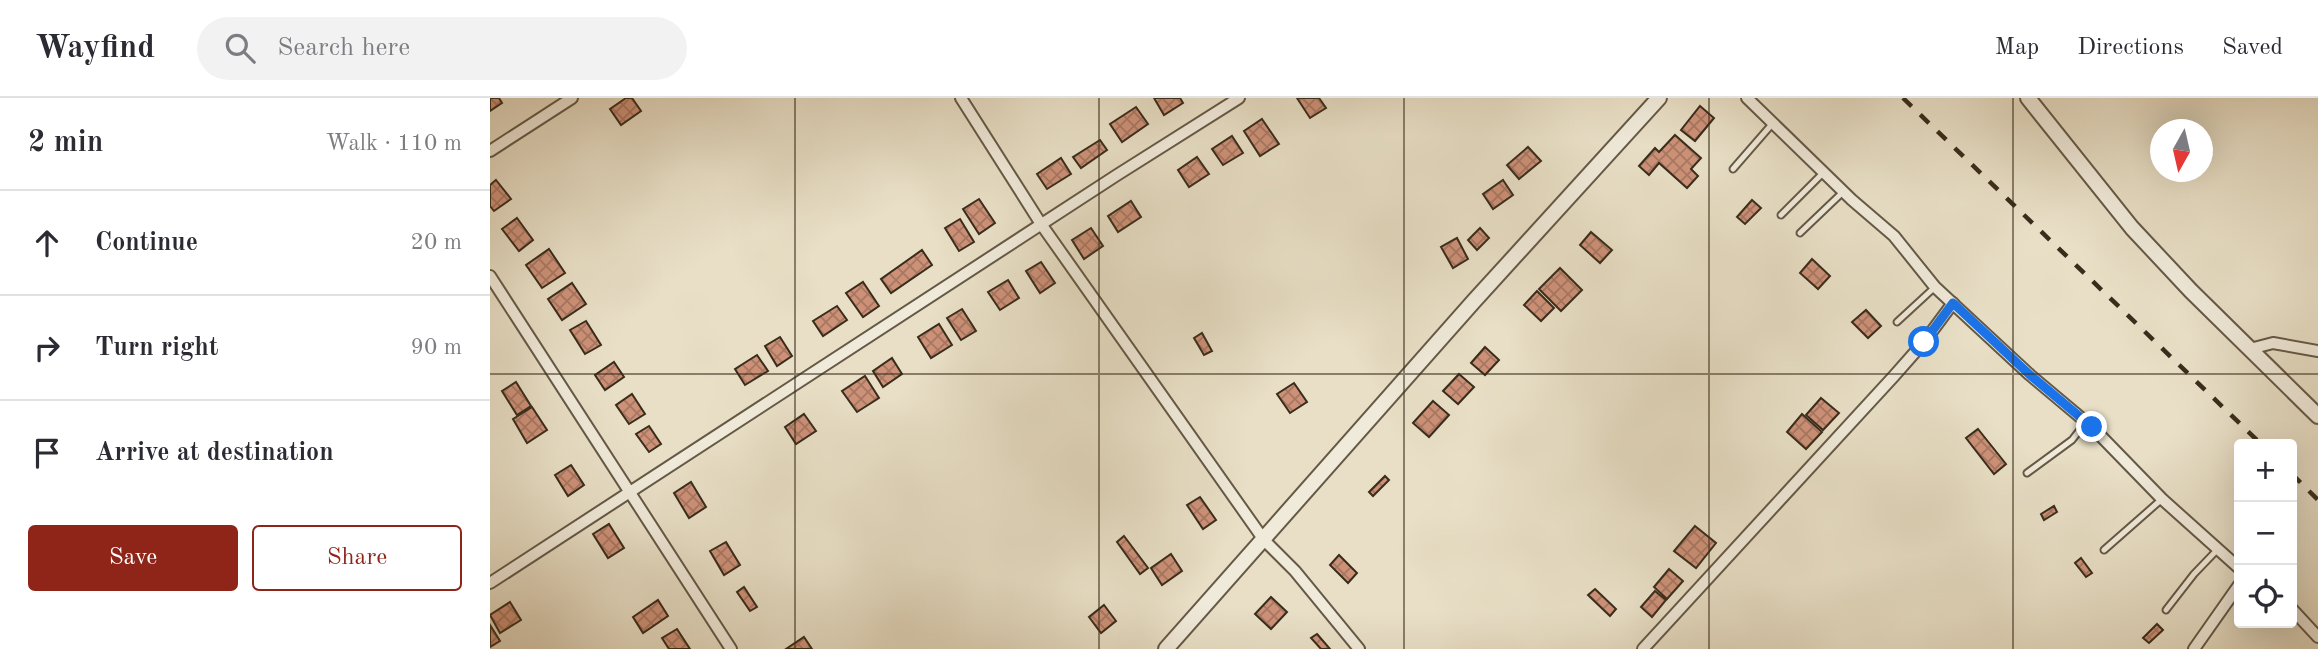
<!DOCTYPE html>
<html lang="en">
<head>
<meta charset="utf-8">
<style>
  body { margin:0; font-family:"Old Standard TT",serif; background:#f2f2f3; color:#2b2b33 }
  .controls { position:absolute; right:21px; bottom:21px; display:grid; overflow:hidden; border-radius:7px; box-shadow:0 7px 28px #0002 }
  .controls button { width:63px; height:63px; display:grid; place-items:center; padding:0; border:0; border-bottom:2px solid #e1e1e2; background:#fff; color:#2b2b33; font:35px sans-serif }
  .compass { position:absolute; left:1660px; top:21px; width:63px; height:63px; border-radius:50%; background:#fff; box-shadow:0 7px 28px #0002; rotate:188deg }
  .stop { position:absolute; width:21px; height:21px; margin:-16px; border:5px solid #1a73e8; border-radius:50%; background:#fff }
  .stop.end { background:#1a73e8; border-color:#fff; box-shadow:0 2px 7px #0008 }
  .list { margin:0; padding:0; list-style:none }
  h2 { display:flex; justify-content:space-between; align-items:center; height:91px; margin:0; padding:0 28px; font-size:30px }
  h2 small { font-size:23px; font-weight:400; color:#7c7c81 }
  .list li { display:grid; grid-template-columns:46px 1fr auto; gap:21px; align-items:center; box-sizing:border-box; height:105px; padding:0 28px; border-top:2px solid #e1e1e2 }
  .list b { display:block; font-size:26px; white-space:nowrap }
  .list em { font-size:23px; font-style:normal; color:#7c7c81 }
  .actions { display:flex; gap:14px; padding:21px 28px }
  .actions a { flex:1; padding:16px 0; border:2px solid #8f2418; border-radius:7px; text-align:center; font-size:24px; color:#8f2418 }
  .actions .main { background:#8f2418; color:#fff }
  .icon { flex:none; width:38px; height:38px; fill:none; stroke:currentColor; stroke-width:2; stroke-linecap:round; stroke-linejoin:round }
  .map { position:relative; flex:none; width:1828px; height:551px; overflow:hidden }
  header { display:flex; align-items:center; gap:42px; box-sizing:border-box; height:98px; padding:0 35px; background:#fff; border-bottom:2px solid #e1e1e2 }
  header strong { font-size:33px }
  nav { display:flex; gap:38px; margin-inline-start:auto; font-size:24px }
  .search { width:490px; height:63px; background:#f2f2f3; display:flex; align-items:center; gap:18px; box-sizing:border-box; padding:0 24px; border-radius:38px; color:#7c7c81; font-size:26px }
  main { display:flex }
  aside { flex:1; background:#fff }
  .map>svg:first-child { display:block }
</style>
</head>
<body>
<header>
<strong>Wayfind</strong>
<div class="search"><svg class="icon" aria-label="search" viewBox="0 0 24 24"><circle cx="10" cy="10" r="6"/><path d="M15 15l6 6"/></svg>Search here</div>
<nav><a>Map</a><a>Directions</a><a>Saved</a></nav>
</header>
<main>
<aside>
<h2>2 min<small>Walk · 110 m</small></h2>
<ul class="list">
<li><svg class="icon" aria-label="ahead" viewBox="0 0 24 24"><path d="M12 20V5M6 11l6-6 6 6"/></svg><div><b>Continue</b></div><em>20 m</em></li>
<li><svg class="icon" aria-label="right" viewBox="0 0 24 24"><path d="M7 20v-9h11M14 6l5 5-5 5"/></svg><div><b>Turn right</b></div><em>90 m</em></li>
<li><svg class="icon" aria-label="arrive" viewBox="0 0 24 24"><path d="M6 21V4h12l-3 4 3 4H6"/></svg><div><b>Arrive at destination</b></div></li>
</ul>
<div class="actions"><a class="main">Save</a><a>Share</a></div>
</aside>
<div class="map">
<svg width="1828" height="551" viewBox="0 0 1828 551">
  <defs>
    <pattern id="building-cross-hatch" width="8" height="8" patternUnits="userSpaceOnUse" patternTransform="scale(1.75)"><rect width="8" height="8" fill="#cd9178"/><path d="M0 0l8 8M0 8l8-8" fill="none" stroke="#a77762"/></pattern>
  </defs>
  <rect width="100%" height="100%" fill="#e8dfc6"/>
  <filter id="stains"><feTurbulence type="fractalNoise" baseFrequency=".00286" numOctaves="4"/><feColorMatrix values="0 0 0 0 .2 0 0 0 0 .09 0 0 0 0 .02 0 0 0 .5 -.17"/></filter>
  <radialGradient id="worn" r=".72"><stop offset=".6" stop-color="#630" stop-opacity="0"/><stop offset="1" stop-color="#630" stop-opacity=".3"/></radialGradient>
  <g fill="url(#building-cross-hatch)" stroke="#392c1b" stroke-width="2">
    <path d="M0,0H9L12,5L0,13Z"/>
    <path d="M136,0H142L151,13L131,27L120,11Z"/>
    <path d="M664,0H690L693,5L674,17Z"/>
    <path d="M807,0H829L836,10L820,20Z"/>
    <path d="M1210,8L1224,20L1205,43L1191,32Z"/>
    <path d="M646,9L658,26L632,44L620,26Z"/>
    <path d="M772,21L789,46L770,58L754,33Z"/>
    <path d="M1185,37L1211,60L1201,71L1208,78L1197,90L1169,65L1159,77L1149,68L1165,50L1169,54Z"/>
    <path d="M742,38L753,55L733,67L722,51Z"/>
    <path d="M610,42L617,52L591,70L583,59Z"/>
    <path d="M1038,49L1051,63L1029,81L1017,67Z"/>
    <path d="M707,59L719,76L699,89L688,72Z"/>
    <path d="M571,60L581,76L557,91L547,76Z"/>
    <path d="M6,82L21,101L4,113L0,108V87Z"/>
    <path d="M1013,82L1023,97L1003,111L993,96Z"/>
    <path d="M489,101L505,125L489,136L473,111Z"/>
    <path d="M1262,102L1271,110L1255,126L1247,119Z"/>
    <path d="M641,103L651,119L628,134L618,118Z"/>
    <path d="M27,120L43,142L29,153L12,131Z"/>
    <path d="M470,121L484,144L469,153L455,130Z"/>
    <path d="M601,130L613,148L594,161L582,142Z"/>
    <path d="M990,130L999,140L987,152L978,142Z"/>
    <path d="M1101,134L1122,152L1110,165L1090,147Z"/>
    <path d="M967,140L978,161L963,170L951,149Z"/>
    <path d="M59,151L75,175L52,190L36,167Z"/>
    <path d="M432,152L442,167L401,195L391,181Z"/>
    <path d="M1322,161L1340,178L1328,191L1310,175Z"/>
    <path d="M551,164L565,185L550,195L536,173Z"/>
    <path d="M1070,170L1092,192L1071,213L1049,191Z"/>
    <path d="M518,182L529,200L510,212L498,194Z"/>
    <path d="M373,184L389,208L373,219L356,195Z"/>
    <path d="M82,185L96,206L72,222L58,201Z"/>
    <path d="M1047,193L1064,210L1051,223L1034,207Z"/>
    <path d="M347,208L357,222L333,238L323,223Z"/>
    <path d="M472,211L486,233L471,242L457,220Z"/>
    <path d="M1376,212L1391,228L1378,240L1362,224Z"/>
    <path d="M96,223L111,247L95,256L80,232Z"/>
    <path d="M449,226L462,247L441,260L428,239Z"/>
    <path d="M712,235L722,253L714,257L704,240Z"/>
    <path d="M290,239L302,258L287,268L275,248Z"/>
    <path d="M995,249L1009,262L995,277L981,265Z"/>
    <path d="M267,257L278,273L255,287L245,271Z"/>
    <path d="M402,260L412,276L393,289L383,273Z"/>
    <path d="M124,264L134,279L115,292L105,277Z"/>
    <path d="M969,276L984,289L968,306L953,293Z"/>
    <path d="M375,278L389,300L367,314L352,293Z"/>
    <path d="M26,284L41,308L27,317L12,293Z"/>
    <path d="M804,285L817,304L800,315L787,296Z"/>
    <path d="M142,296L155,316L139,326L126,307Z"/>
    <path d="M1331,300L1349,315L1333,332L1316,317Z"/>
    <path d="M943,303L959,317L939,339L923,325Z"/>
    <path d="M42,309L57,332L37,345L23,321Z"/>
    <path d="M314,316L326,333L306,346L295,329Z"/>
    <path d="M1312,316L1332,334L1316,351L1297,334Z"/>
    <path d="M159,328L171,346L159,354L146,336Z"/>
    <path d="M1488,331L1516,366L1504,376L1476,340Z"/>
    <path d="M81,367L94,387L78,398L65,377Z"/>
    <path d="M895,378L899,382L883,398L879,394Z"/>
    <path d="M201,384L216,409L199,420L184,395Z"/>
    <path d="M710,399L726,422L713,431L697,407Z"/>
    <path d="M1564,408L1567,414L1554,422L1551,416Z"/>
    <path d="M119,426L134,450L118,460L103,436Z"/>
    <path d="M1205,428L1226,445L1206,470L1184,453Z"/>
    <path d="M634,438L658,470L650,476L627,444Z"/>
    <path d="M236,444L250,467L234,477L220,453Z"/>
    <path d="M681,456L692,473L672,487L661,470Z"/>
    <path d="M849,457L867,475L858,485L840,467Z"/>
    <path d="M1591,460L1602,475L1596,479L1585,465Z"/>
    <path d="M1179,471L1193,483L1177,501L1164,489Z"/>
    <path d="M254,489L267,509L260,513L247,494Z"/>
    <path d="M1105,491L1126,511L1120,518L1098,497Z"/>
    <path d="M1165,493L1176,502L1162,519L1151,509Z"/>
    <path d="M781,499L797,514L781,531L765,516Z"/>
    <path d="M168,502L178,518L153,535L143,519Z"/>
    <path d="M20,504L31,522L10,535L0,517Z"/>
    <path d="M614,507L626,523L611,535L599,519Z"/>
    <path d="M1667,526L1673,532L1659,545L1653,540Z"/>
    <path d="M0,527L10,543L0,549Z"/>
    <path d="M187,531L200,551H179L172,540Z"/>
    <path d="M827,536L840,551H831L821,540Z"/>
    <path d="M314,539L322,551H296Z"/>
  </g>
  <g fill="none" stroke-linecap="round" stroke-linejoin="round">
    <g stroke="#655946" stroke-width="9">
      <g id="service">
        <path d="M1243,71L1283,25"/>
        <path d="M1291,117L1334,74"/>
        <path d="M1310,135L1354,93"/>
        <path d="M1407,224L1445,189"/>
        <path d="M1537,375L1582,342L1596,324"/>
        <path d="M1614,452L1672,401"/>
        <path d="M1676,512L1704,476L1728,451"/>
      </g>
    </g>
    <g stroke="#655946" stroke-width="14">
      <g id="minor">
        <path d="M471,0L551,126L774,442L805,473L869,551"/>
        <path d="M1257,0L1362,102L1404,138L1445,189L1540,277L1602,329L1672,401L1749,470"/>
        <path d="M0,53L82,0"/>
        <path d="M0,178L241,551"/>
        <path d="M1760,251L1783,245L1828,253"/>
        <path d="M0,485L627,77L749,0"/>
        <path d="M1802,511L1828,539"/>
        <path d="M1153,551L1404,278L1434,244L1463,205"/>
        <path d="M1704,551L1749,487"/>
      </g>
    </g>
    <g stroke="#655946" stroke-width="18">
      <g id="tertiary">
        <path d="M1538,0L1642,130L1701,193L1828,318"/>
        <path d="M676,551L984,203L1169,0"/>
      </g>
    </g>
    <use href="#service" stroke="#f0eada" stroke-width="5"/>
    <use href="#minor" stroke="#f0eada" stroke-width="10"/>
    <use href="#tertiary" stroke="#f0eada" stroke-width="14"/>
    <g stroke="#392c1b" stroke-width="4.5" stroke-dasharray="12 12" stroke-linecap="butt">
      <path d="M1413,0L1771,346"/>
      <path d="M1802,376L1828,402"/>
    </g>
  </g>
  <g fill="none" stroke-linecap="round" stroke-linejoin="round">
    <path stroke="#1a73e8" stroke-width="9" d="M1434,244L1463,205L1540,277L1602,329"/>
  </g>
  <path fill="none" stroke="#392c1b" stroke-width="2" stroke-opacity="0.55" d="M305,0V551M609,0V551M914,0V551M1219,0V551M1523,0V551M0,276H1828"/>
  <rect width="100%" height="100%" filter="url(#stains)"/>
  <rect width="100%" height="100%" fill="url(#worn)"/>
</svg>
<div class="controls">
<button>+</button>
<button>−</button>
<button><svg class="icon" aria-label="locate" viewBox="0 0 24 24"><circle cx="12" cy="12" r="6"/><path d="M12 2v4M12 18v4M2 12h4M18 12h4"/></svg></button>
</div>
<svg class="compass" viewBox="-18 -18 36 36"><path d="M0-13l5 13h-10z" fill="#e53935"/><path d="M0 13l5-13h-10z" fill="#7c7c81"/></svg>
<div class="stop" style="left:1434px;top:244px"></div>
<div class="stop end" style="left:1602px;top:329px"></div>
</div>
</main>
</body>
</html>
